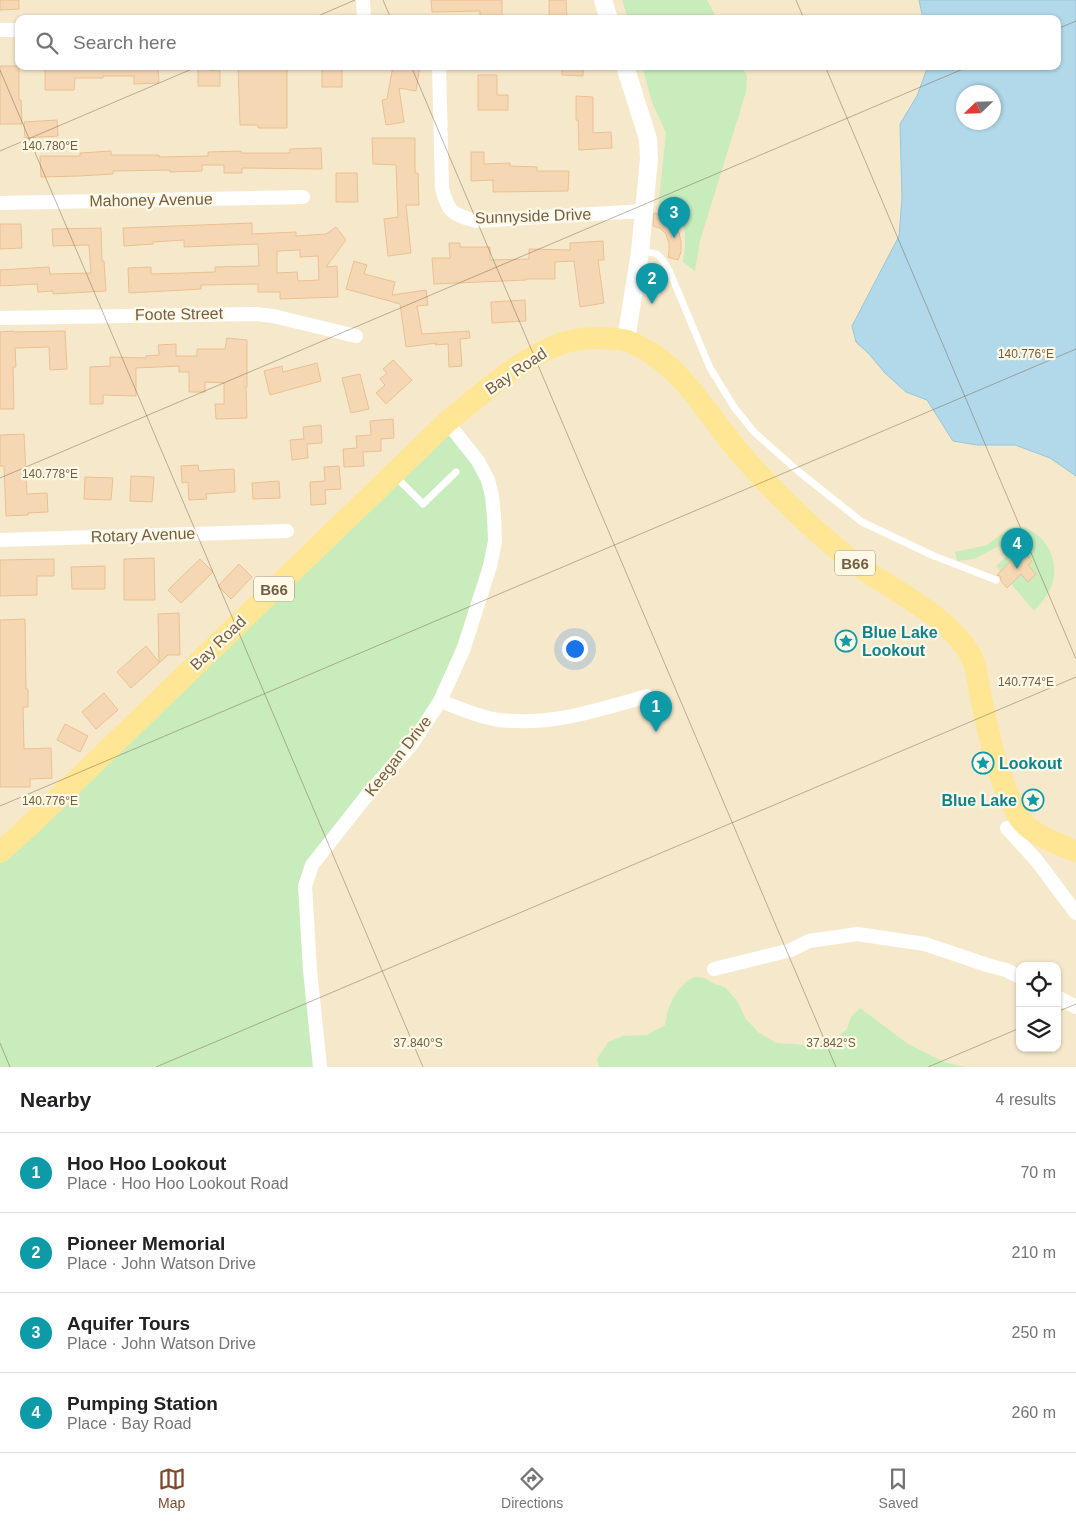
<!DOCTYPE html>
<html lang="en">
<head>
<meta charset="utf-8">
<style>
  body { margin:0; font-family:Arial,sans-serif; background:#f2f2f2; color:#202124 }
  .controls { position:absolute; right:15px; bottom:15px; display:grid; overflow:hidden; border-radius:10px; box-shadow:0 1px 4px #0004 }
  .controls button { width:45px; height:45px; display:grid; place-items:center; padding:0; border:0; border-bottom:1px solid #e0e0e0; background:#fff; color:#202124; font:25px sans-serif }
  .compass { position:absolute; left:956px; top:85px; width:45px; height:45px; border-radius:50%; background:#fff; box-shadow:0 1px 4px #0004; rotate:247deg }
  .you { position:absolute; left:574px; top:648px; width:18px; height:18px; margin:-12px; border:4px solid #fff; border-radius:50%; background:#1a73e8; box-shadow:0 0 0 8px #1a73e833 }
  .badge { display:grid; place-items:center; width:32px; height:32px; border-radius:50%; background:#7f4a2d; color:#fff; font-size:16px; font-weight:700 }
  .pin { position:absolute; translate:-50% -41px; filter:drop-shadow(0 1px 2px #0008) }
  .pin::after { content:''; position:absolute; top:26px; width:18px; height:15px; background:inherit; clip-path:polygon(0 0,100% 0,50% 100%) }
  .list { margin:0; padding:0; list-style:none }
  h2 { display:flex; justify-content:space-between; align-items:center; height:65px; margin:0; padding:0 20px; font-size:21px }
  h2 small { font-size:16px; font-weight:400; color:#757577 }
  .list li { display:grid; grid-template-columns:32px 1fr auto; gap:15px; align-items:center; box-sizing:border-box; height:80px; padding:0 20px; border-top:1px solid #e0e0e0 }
  .list b { display:block; font-size:19px; white-space:nowrap }
  .list p { margin:0; font-size:16px; white-space:nowrap; color:#757577 }
  .list em { font-size:16px; font-style:normal; color:#757577 }
  .icon { flex:none; width:28px; height:28px; fill:none; stroke:currentColor; stroke-width:2; stroke-linecap:round; stroke-linejoin:round }
  .map { position:relative; flex:none; width:1076px; height:1067px; overflow:hidden }
  .search { position:absolute; background:#fff; box-shadow:0 1px 4px #0004; left:15px; right:15px; top:15px; height:55px; display:flex; align-items:center; gap:12px; box-sizing:border-box; padding:0 18px; border-radius:10px; color:#757577; font-size:19px }
  .sheet { height:385px; background:#fff }
  nav { display:flex; justify-content:space-around; align-items:center; box-sizing:border-box; height:70px; border-top:1px solid #e0e0e0; background:#fff; font-size:14px; color:#757577 }
  nav a { display:grid; justify-items:center; gap:2px }
  nav .on { color:#7f4a2d }
  .map>svg:first-child { display:block }
</style>
</head>
<body>
<div class="map">
<svg width="1076" height="1067" viewBox="0 0 1076 1067">
  <rect width="100%" height="100%" fill="#fef6de"/>
  <path fill="#f6e9cb" fill-rule="evenodd" d="M0,0H1076V1067H0ZM19,19H1057V66H19ZM964,92H994V122H964ZM1020,966H1057V1048H1020Z"/>
  <g fill="#c9ecbc">
    <path d="M622,0H707L717,19H628Z"/>
    <path d="M642,66H742L747,76L746,92L700,241L695,271L683,262C685,246 689,225 674,213C670,210 663,209 658,208L666,133L652,102Z"/>
    <path d="M448,431L474,463L486,492L489,542L484,563L457,645L434,700L407,739L308,865L315,1067H0V862Z"/>
    <path d="M1017,526C1041,529 1057,553 1054,577C1052,591 1043,601 1034,611L996,566L1008,555L999,546L974,559L957,561L955,552L987,545L1009,528Z"/>
    <path d="M695,977L705,978L712,983L725,987L737,1001L746,1019L758,1032L776,1043L808,1045L837,1037L847,1029L851,1017L860,1008L908,1044L944,1062L966,1067H599L597,1059L608,1042L623,1036L647,1035L665,1025C667,1007 677,984 695,977Z"/>
  </g>
  <path fill="#b1d9e9" stroke="#96c7db" fill-rule="evenodd" d="M919,0H1076V476L1050,458L1015,445H977L953,441L927,400L906,392L885,373L869,354L856,342L852,326L899,236L902,198L900,124L917,96L928,66H1057V19H923ZM964,92H994V122H964Z"/>
  <g fill="#f6d7b3" stroke="#eac092" fill-rule="evenodd">
    <path d="M0,0H19V9L0,10Z"/>
    <path d="M431,0H502V19H480V11L432,12Z"/>
    <path d="M549,0H566L567,19H549Z"/>
    <path d="M0,66H19V100H21L22,124H0Z"/>
    <path d="M45,66H158L159,83L134,84V76H103V78H75L74,90H45Z"/>
    <path d="M198,66H210V70H220V86H198Z"/>
    <path d="M238,66H287V128H258V125H240Z"/>
    <rect x="322" y="66" width="20" height="21"/>
    <path d="M393,66H420L416,91L399,88L404,122L386,125L382,100L387,99Z"/>
    <path d="M562,66H583V76L562,75Z"/>
    <path d="M478,75H497V95H508V110H478Z"/>
    <path d="M576,96L593,97V133L611,132L612,148L579,150L578,120H576Z"/>
    <path d="M57,120L58,136L25,138L24,122Z"/>
    <path d="M372,138H415V173H418L419,205H406L411,253L388,256L384,219L398,217L396,165L373,164Z"/>
    <path d="M321,148L322,169L242,168V173H224V165H202V171L170,172V170L113,171V174L79,176L41,177L40,156H80V153L111,151V155H159V157L208,156V152L241,151V153H290V149Z"/>
    <path d="M471,152H484V164L510,163V166L537,167V171H569L568,191L493,192V180L471,181Z"/>
    <path d="M336,173H357L358,202H336Z"/>
    <path d="M654,213L661,215L668,219L678,230L681,241V252L678,260L668,257L669,252V243L666,234L660,228L653,226Z"/>
    <path d="M252,223V234L296,232V236L326,234L336,227L346,240L326,267L337,266L338,297L280,299V292H258V284L201,285V289L129,293L128,268L151,267V274L215,272V267L259,266L258,244L184,247V240L153,242V244L124,246L123,228ZM300,250V257L318,256L319,280L298,281L297,272L277,273V251Z"/>
    <path d="M0,224H21L22,248L0,249Z"/>
    <path d="M101,228L102,261H104L106,291L53,294V291L38,292L37,284L0,286V270L49,267L50,274L91,273L89,245L53,246L52,229Z"/>
    <path d="M603,241L604,260H598L604,303L580,307L574,261L555,262V279H526V280L434,284L432,258H450L449,243H460V247H490V260L529,259V249L570,250V243Z"/>
    <path d="M354,261L367,265L364,274L395,282L392,295L426,290L428,305L417,306L422,334L469,331L470,338L460,339L462,366L449,367L448,344L435,345L437,343L406,347L400,304L346,289Z"/>
    <path d="M525,300L526,321L492,323L491,302Z"/>
    <path d="M14,331V332L65,331L67,369L50,370L49,347L15,348L16,367H13L14,409H0V332Z"/>
    <path d="M227,338L247,340V387H246L247,418L216,419L215,404H224V383L205,382V392H189V372H179V366L136,368V396L103,395V404H90V367L110,366V357L146,358V356L159,355L158,345L176,344V356H197V349H225Z"/>
    <path d="M393,360L412,380L386,404L376,393L385,385L380,379L387,373L383,369Z"/>
    <path d="M317,363L321,381L270,395L264,371L282,366L283,372Z"/>
    <path d="M360,374L369,409L351,413L342,378Z"/>
    <path d="M393,419L394,438L381,439V451L363,452L364,466L344,467L343,449L357,448L356,436L371,435L370,421Z"/>
    <path d="M321,425L322,443L307,444L308,458L292,460L290,440L304,439L303,427Z"/>
    <path d="M24,434L27,494L47,493L48,512L28,513V515L6,516L4,466H0V435Z"/>
    <path d="M198,465L199,471L234,469L235,492L206,494L207,499L189,500L188,482L182,483L181,466Z"/>
    <path d="M339,466L341,489L325,490L326,504L311,505L310,482L325,481L324,467Z"/>
    <path d="M131,476L154,477L152,502L130,501Z"/>
    <path d="M85,477L113,478L111,500L84,499Z"/>
    <path d="M279,481L280,498L253,499L252,483Z"/>
    <path d="M1021,550L1032,561L1028,565L1036,574L1028,582L1021,574L1007,588L1001,581L1000,576L997,575Z"/>
    <path d="M154,558L155,600H124V559Z"/>
    <path d="M54,559V576H37V595L0,596V560Z"/>
    <path d="M200,559L213,572L181,603L168,590Z"/>
    <path d="M239,564L252,577L231,599L218,586Z"/>
    <path d="M105,566V589H72L71,567Z"/>
    <path d="M179,613L180,655H168L131,688L117,672L146,646L159,662L158,614Z"/>
    <path d="M25,619L26,689H28V707H23L24,749L51,748L52,778L30,779V787H0V620Z"/>
    <path d="M104,693L118,710L96,729L82,712Z"/>
    <path d="M65,724L88,736L80,752L57,740Z"/>
  </g>
  <g fill="none" stroke-linecap="round" stroke-linejoin="round">
    <g stroke="#fff" stroke-width="7">
      <path d="M640,252C658,251 660,255 669,270L710,368L734,407L754,432L798,471L862,522L934,556L996,580"/>
      <path d="M395,476L423,504L456,472"/>
    </g>
    <g stroke="#fff" stroke-width="14">
      <path d="M363,0L364,19"/>
      <path d="M0,30H19"/>
      <path d="M439,66L442,188C448,213 452,214 476,221L644,211"/>
      <path d="M0,203L303,197"/>
      <path d="M0,318L255,314L273,316L356,336"/>
      <path d="M0,540L287,531"/>
      <path d="M440,701C459,708 478,717 499,720C550,726 599,710 647,696"/>
      <path d="M1007,828L1037,861L1076,913"/>
      <path d="M714,969L791,950L809,941L857,934L925,944L987,965L1006,970L1020,977"/>
      <path d="M1057,997L1076,1007"/>
      <path d="M320,1067L310,970L305,886L312,865L368,794L412,744L440,701L464,648L490,566L495,541L494,515L492,496L488,480L478,461L447,422"/>
    </g>
    <g stroke="#fff" stroke-width="18">
      <path d="M603,0L609,19"/>
      <path d="M625,66L648,139L649,159L640,252L626,340"/>
    </g>
    <path stroke="#ffe694" stroke-width="22" d="M0,852L29,826L447,422C482,394 517,360 560,344C578,337 604,337 623,340C629,341 635,344 640,347C681,367 704,409 731,442C742,457 755,470 767,483C796,513 826,542 859,566C894,591 949,617 970,654C977,666 978,684 981,698C989,734 995,770 1012,803C1015,808 1017,815 1021,820C1033,835 1059,845 1076,851"/>
  </g>
  <path fill="none" stroke="#755d44" stroke-width="1" stroke-opacity="0.45" d="M383,0L391,19M796,0L804,19M311,19L355,0M1057,29L1076,21M411,66L836,1067M825,66L1076,659M0,70L423,1067M0,151L199,66M0,478L970,66M0,806L1076,349M1057,1012L1076,1004M0,1043L10,1067M156,1067L1076,677M928,1067L1020,1028"/>
  <defs>
    <g id="sight-ring" transform="scale(1.125)"><circle r="9.5" fill="#fff9e6" stroke="#0f9aa8" stroke-width="1.5"/><path d="M0-6L1.8-2.2L6-1.7L2.9 1.2L3.7 5.4L0 3.3L-3.7 5.4L-2.9 1.2L-6-1.7L-1.8-2.2Z" fill="#0f9aa8"/></g>
  </defs>
  <g fill-rule="evenodd">
    <use href="#sight-ring" x="846" y="641"/>
    <use href="#sight-ring" x="983" y="763"/>
    <use href="#sight-ring" x="1033" y="800"/>
  </g>
  <g text-anchor="middle" dominant-baseline="central" stroke-width="4.5" stroke-linejoin="round" paint-order="stroke">
    <g fill="#fff9e6" stroke="#9e8c75" stroke-width="1">
      <rect x="835" y="550.5" width="40" height="25" rx="4"/>
      <rect x="254" y="576.5" width="40" height="25" rx="4"/>
    </g>
    <g font-size="15" font-weight="bold" fill="#755d44">
      <text x="855" y="563">B66</text>
      <text x="274" y="589">B66</text>
    </g>
    <g font-size="16" fill="#755d44" stroke="#fff9e6">
      <text transform="translate(151 200) rotate(-1)">Mahoney Avenue</text>
      <text transform="translate(533 216) rotate(-2)">Sunnyside Drive</text>
      <text transform="translate(179 314) rotate(-1)">Foote Street</text>
      <text transform="translate(516 371) rotate(-34)">Bay Road</text>
      <text transform="translate(143 535) rotate(-2)">Rotary Avenue</text>
      <text transform="translate(218 643) rotate(-44)">Bay Road</text>
      <text transform="translate(398 756) rotate(-52)">Keegan Drive</text>
    </g>
    <g font-size="16" font-weight="bold" fill="#0d838f" stroke="#fff9e6" text-anchor="start">
      <text x="862" y="632">Blue Lake<tspan x="862" dy="18">Lookout</tspan></text>
      <text x="999" y="763">Lookout</text>
      <text x="1017" y="800" text-anchor="end">Blue Lake</text>
    </g>
  </g>
  <g font-size="12" text-anchor="middle" fill="#755d44" stroke="#fff9e6" stroke-width="4.5" stroke-linejoin="round" paint-order="stroke">
    <text x="50" y="150">140.780°E</text>
    <text x="1026" y="358">140.776°E</text>
    <text x="50" y="478">140.778°E</text>
    <text x="1026" y="686">140.774°E</text>
    <text x="50" y="805">140.776°E</text>
    <text x="418" y="1047">37.840°S</text>
    <text x="831" y="1047">37.842°S</text>
  </g>
</svg>
<div class="controls">
<button><svg class="icon" aria-label="locate" viewBox="0 0 24 24"><circle cx="12" cy="12" r="6"/><path d="M12 2v4M12 18v4M2 12h4M18 12h4"/></svg></button>
<button><svg class="icon" aria-label="layers" viewBox="0 0 24 24"><path d="M12 4l9 5-9 5-9-5zM3 14l9 5 9-5"/></svg></button>
</div>
<svg class="compass" viewBox="-18 -18 36 36"><path d="M0-13l5 13h-10z" fill="#e53935"/><path d="M0 13l5-13h-10z" fill="#757577"/></svg>
<div class="you"></div>
<div class="pin badge" style="left:656px;top:732px;background:#0f9aa8">1</div>
<div class="pin badge" style="left:652px;top:304px;background:#0f9aa8">2</div>
<div class="pin badge" style="left:674px;top:238px;background:#0f9aa8">3</div>
<div class="pin badge" style="left:1017px;top:569px;background:#0f9aa8">4</div>
<div class="search"><svg class="icon" aria-label="search" viewBox="0 0 24 24"><circle cx="10" cy="10" r="6"/><path d="M15 15l6 6"/></svg>Search here</div>
</div>
<section class="sheet">
<h2>Nearby<small>4 results</small></h2>
<ul class="list">
<li><span class="badge" style="background:#0f9aa8">1</span><div><b>Hoo Hoo Lookout</b><p>Place · Hoo Hoo Lookout Road</p></div><em>70 m</em></li>
<li><span class="badge" style="background:#0f9aa8">2</span><div><b>Pioneer Memorial</b><p>Place · John Watson Drive</p></div><em>210 m</em></li>
<li><span class="badge" style="background:#0f9aa8">3</span><div><b>Aquifer Tours</b><p>Place · John Watson Drive</p></div><em>250 m</em></li>
<li><span class="badge" style="background:#0f9aa8">4</span><div><b>Pumping Station</b><p>Place · Bay Road</p></div><em>260 m</em></li>
</ul>
</section>
<nav>
<a class="on"><svg class="icon" aria-label="map" viewBox="0 0 24 24"><path d="M3 6l6-2 6 2 6-2v14l-6 2-6-2-6 2zM9 4v14M15 6v14"/></svg>Map</a>
<a><svg class="icon" aria-label="directions" viewBox="0 0 24 24"><path d="M12 3l9 9-9 9-9-9zM9 14v-3h6M13 9l2 2-2 2"/></svg>Directions</a>
<a><svg class="icon" aria-label="saved" viewBox="0 0 24 24"><path d="M7 4h10v16l-5-4-5 4z"/></svg>Saved</a>
</nav>
</body>
</html>
